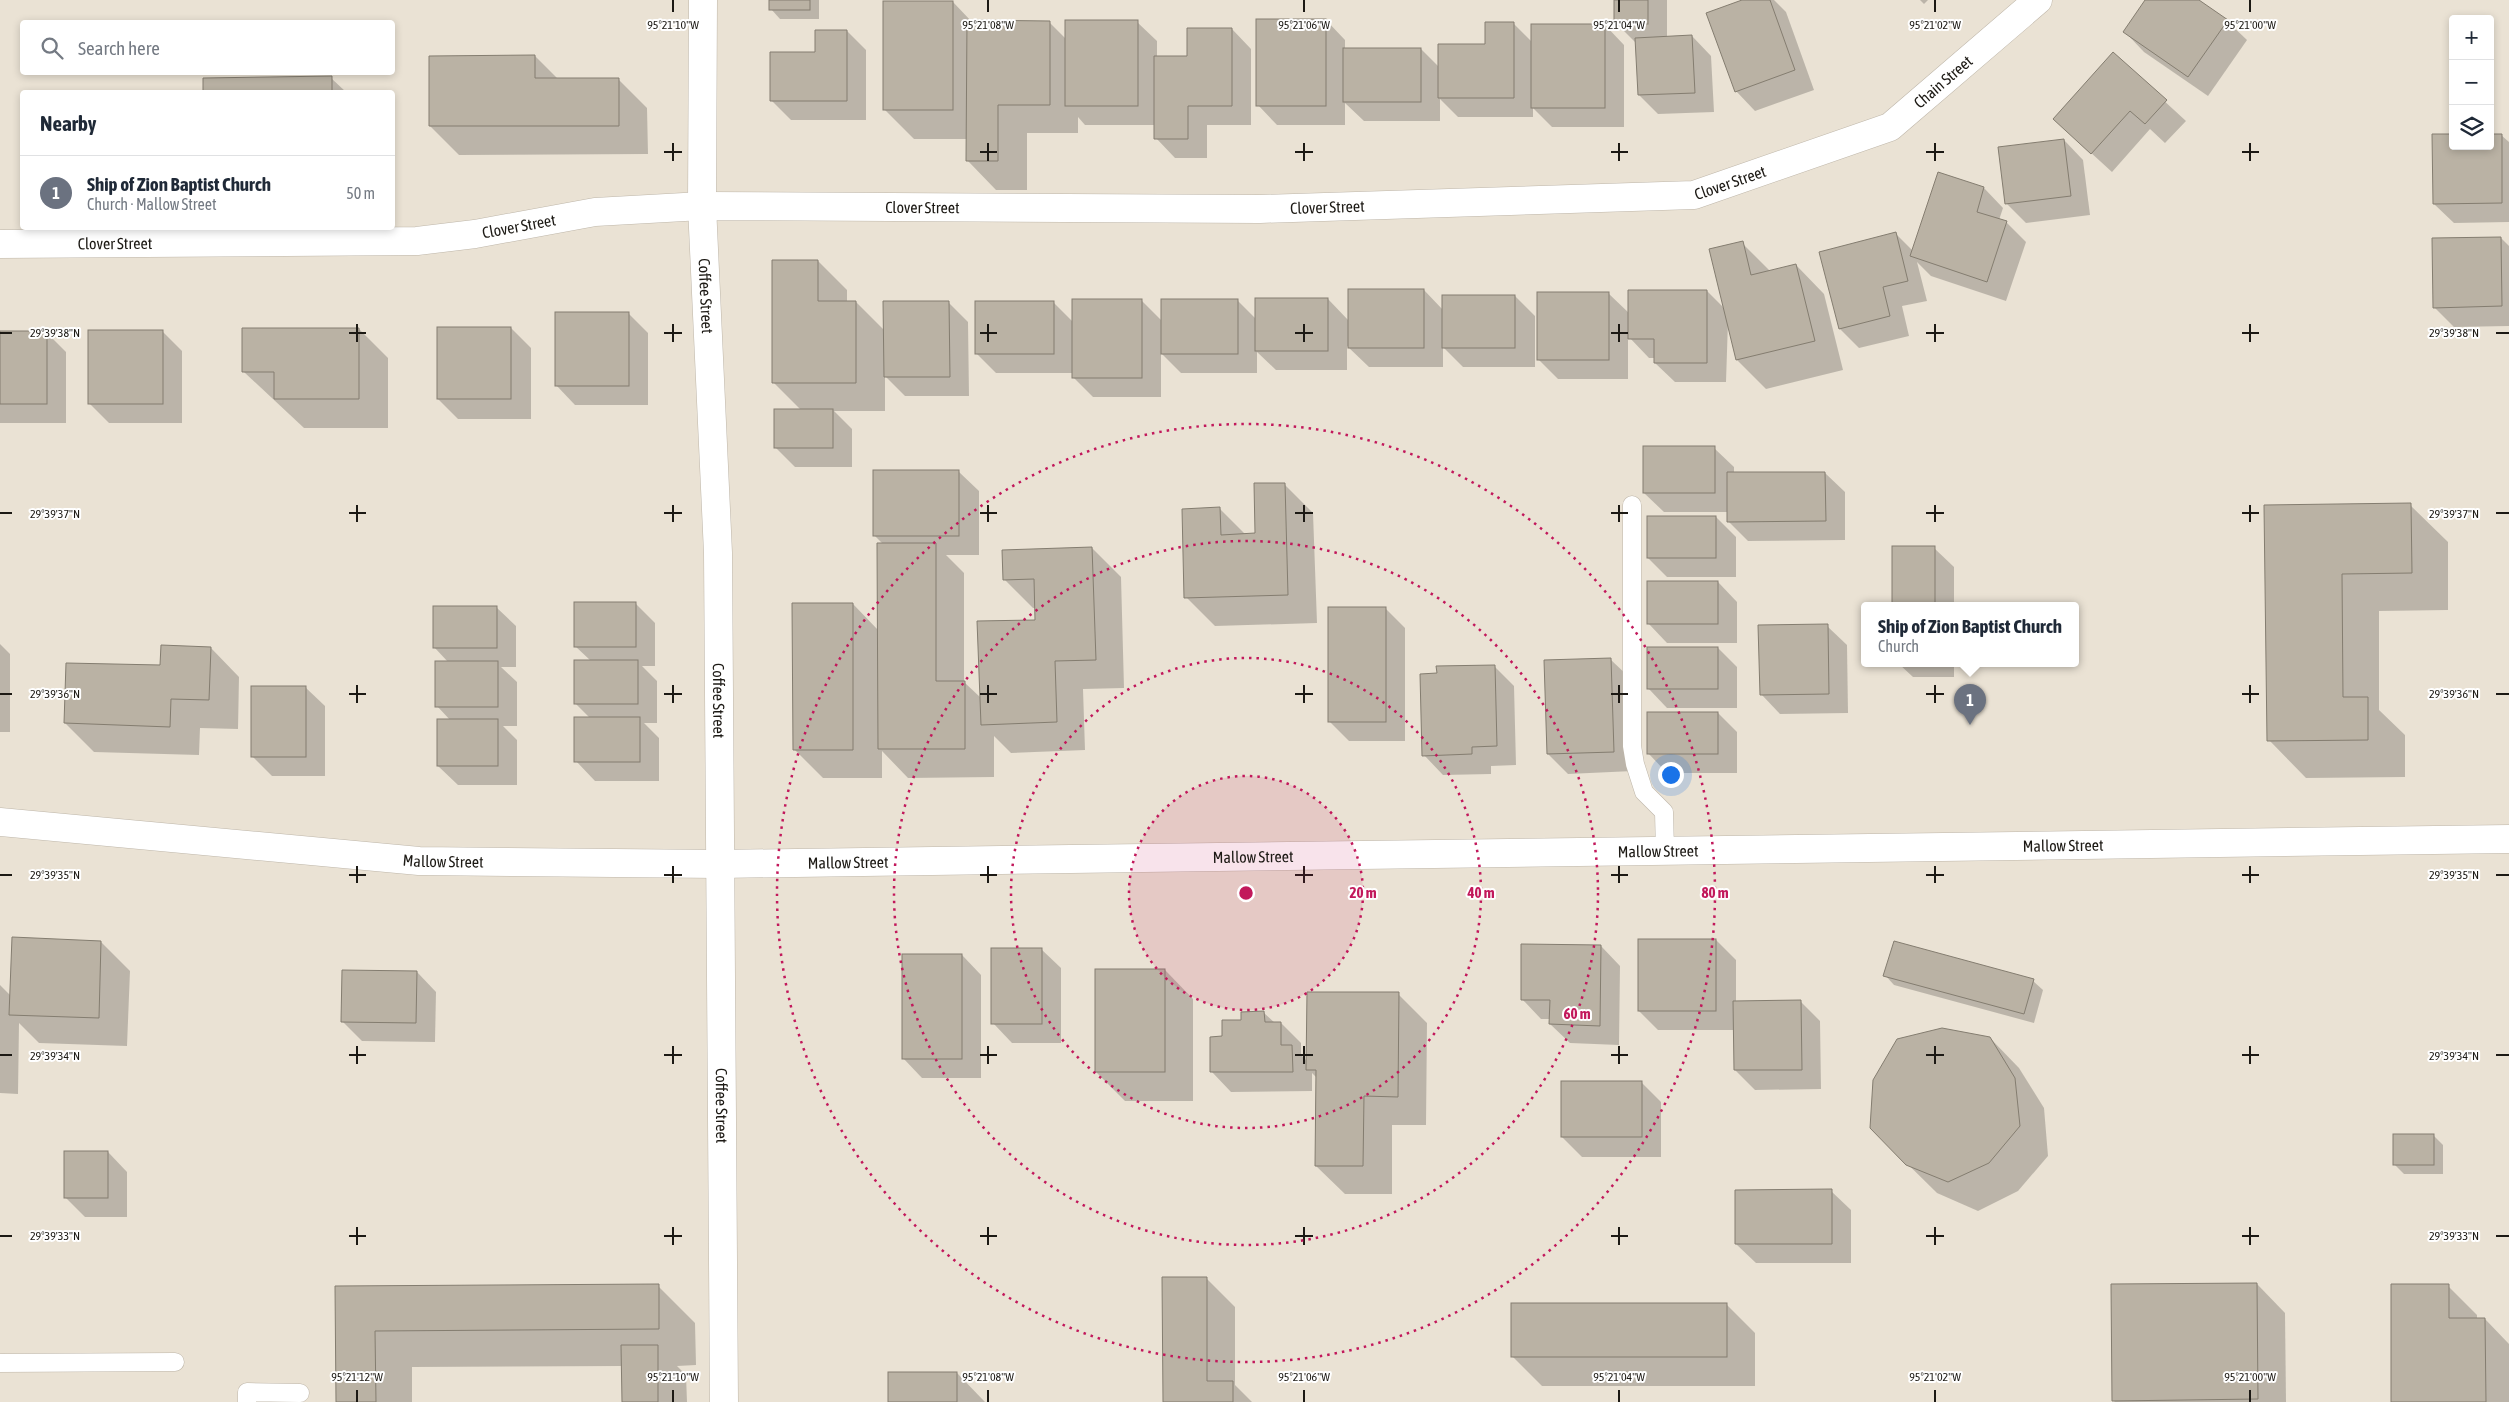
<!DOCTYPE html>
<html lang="en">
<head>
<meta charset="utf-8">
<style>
  body { margin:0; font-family:"Asap Condensed",sans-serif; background:#f6f6f7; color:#1f2937 }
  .controls { position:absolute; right:15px; top:15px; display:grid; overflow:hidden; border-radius:5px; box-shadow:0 2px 8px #0003 }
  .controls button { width:45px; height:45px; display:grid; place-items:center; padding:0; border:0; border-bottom:1px solid #e0e1e3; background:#fff; color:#1f2937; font:25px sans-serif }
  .you { position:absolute; left:1670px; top:774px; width:18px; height:18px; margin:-12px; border:4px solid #fff; border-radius:50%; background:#1a73e8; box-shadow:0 0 0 8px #1a73e833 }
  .badge { display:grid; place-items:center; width:32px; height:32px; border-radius:50%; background:#b45309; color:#fff; font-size:16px; font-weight:700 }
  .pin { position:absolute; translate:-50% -41px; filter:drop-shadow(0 1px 2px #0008) }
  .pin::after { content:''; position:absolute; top:26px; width:18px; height:15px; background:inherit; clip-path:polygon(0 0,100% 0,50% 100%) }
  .popup { position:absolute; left:1861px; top:602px; width:218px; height:65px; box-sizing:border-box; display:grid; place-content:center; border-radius:5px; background:#fff; filter:drop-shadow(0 1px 4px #0005); font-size:16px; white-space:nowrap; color:#747a83 }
  .popup b { font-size:19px; color:#1f2937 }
  .popup::after { content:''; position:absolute; left:50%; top:100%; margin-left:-10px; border:10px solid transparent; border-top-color:#fff }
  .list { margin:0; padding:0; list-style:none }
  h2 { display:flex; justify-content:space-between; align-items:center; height:65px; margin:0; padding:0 20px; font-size:21px }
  h2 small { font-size:16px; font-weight:400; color:#747a83 }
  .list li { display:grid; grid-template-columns:32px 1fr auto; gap:15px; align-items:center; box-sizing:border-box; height:75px; padding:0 20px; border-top:1px solid #e0e1e3 }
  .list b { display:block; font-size:19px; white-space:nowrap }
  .list p { margin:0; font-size:16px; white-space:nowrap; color:#747a83 }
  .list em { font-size:16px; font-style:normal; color:#747a83 }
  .icon { flex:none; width:28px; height:28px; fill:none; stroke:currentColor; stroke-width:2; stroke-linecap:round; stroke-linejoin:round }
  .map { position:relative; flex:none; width:2509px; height:1402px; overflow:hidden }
  .search { position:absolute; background:#fff; box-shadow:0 2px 8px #0003; left:20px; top:20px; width:375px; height:55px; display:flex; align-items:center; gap:12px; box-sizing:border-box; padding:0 18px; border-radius:5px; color:#747a83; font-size:19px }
  .panel { position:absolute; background:#fff; box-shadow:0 2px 8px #0003; left:20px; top:90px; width:375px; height:140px; border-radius:5px }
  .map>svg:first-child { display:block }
</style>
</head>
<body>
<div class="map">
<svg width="2509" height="1402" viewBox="0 0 2509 1402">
  <rect width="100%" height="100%" fill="#eae2d4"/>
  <g fill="#0003">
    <path d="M771,0H819V19H780L771,9Z"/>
    <path d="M1616,0H1667V37L1692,36L1711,56L1714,112L1658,114L1639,95L1636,43L1616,23Z"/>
    <path d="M1745,0H1774L1786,12L1814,90L1755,111L1736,91Z"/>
    <path d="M1920,0H1928L1924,4Z"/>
    <path d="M2147,0H2197L2227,21L2247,40L2208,96L2144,52L2125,32Z"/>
    <path d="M953,2L972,22H1049L1066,39L1137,22L1157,41V57H1188L1232,29L1251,49V125H1207V158H1175L1156,138V125H1085L1078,117V133H1027V190H996L968,161V139H914L885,110Z"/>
    <path d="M1326,20L1345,40V49H1421L1439,67L1486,46L1513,23L1532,42L1605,25L1624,45V127H1552L1533,108V117H1458L1440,99V121H1364L1345,103V125H1277L1258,105Z"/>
    <path d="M847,31L866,50V120H791L772,101Z"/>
    <path d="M2113,54L2186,121L2165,143L2150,129L2112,172L2054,119Z"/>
    <path d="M535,56L558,79H618L647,108L648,154L459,155L430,126Z"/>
    <path d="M331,78L346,92H204V79Z"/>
    <path d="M2501,135L2509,142V222L2454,223L2434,204L2453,146H2490Z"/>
    <path d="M2064,140L2083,160L2090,215L2026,223L2006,203Z"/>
    <path d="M1939,173L1984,188L2003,208L1999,220L2006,222L2026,242L2006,301L1931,276L1917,262L1927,301L1902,306L1909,336L1859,348L1840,329L1896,234L1913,251Z"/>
    <path d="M2501,238L2509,246V326L2454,327L2434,307Z"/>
    <path d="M1742,243L1770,271L1796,265L1824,294L1843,370L1766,389L1737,360L1728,321L1726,382H1675L1655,363V358H1649L1628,336V379H1558L1538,359L1608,293L1630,314L1707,291L1725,309Z"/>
    <path d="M818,261L847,290V302H856L885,331L949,303L968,322L969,396H905L885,376V411H834L852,429V467H795L775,447L801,410L773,382Z"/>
    <path d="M1424,290L1443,310L1515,296L1535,316V367H1463L1443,347V367H1369L1347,346V370H1276L1257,352V373H1181L1161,353V397H1093L1073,377V373H996L976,353L1053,302L1073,322L1142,301L1162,321L1238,301L1256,319L1328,299L1349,321Z"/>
    <path d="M628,313L648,333V405H575L556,385Z"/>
    <path d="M511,328L531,348V419H458L438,399Z"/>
    <path d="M359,329L388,358V428H304L244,372Z"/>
    <path d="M162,331L182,351V423H109L90,404Z"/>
    <path d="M0,332H46L66,352V423H0Z"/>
    <path d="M1714,448L1734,467V473H1825L1845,492V540L1748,541L1728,521V512H1664L1644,493Z"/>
    <path d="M959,472L979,491V555H946L964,573V682L981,698L1036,621V608H1033L1004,579L1092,548L1121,577L1124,688L1083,689L1085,750L1011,753L994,736V777L908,778L882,751V778H823L794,749L853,604L878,630L883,544L874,535Z"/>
    <path d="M1284,484L1313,513L1317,623L1215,626L1186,597L1220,509L1246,535H1257Z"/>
    <path d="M2410,505L2448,542V610L2379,611V710L2405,735V777L2306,778L2269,740L2266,507Z"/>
    <path d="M1716,517L1736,537V577H1667L1648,558Z"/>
    <path d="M1893,548H1934L1954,567V606H1893Z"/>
    <path d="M1718,582L1737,602V643H1667L1648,623Z"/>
    <path d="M636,604L655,623V666H642L657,681V723H644L659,738V781H595L576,761L590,718L575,703L591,661L575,646Z"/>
    <path d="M496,607L516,626V667H501L517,682V726H503L517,740V785H458L438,766L451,721L437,706L449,663L434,647Z"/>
    <path d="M1385,608L1405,628V741H1349L1329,721Z"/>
    <path d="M1827,626L1847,645L1848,713L1780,714L1761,694Z"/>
    <path d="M0,644L10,654V732H0Z"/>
    <path d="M211,648L239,677L238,729L200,728L199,755L94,752L65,723L161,667Z"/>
    <path d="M1718,648L1737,667V708H1667L1648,688Z"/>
    <path d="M1610,659L1630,678L1633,771L1568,774L1548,754Z"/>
    <path d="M1899,664H1954V677H1913Z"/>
    <path d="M1494,666L1514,686L1516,765L1491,766V774L1443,775L1424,755Z"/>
    <path d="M305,687L325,706V776H272L253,757Z"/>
    <path d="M1718,713L1737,732V773H1667L1648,753Z"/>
    <path d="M1716,940L1736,960V1002L1800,1001L1820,1021L1821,1089L1755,1090L1735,1070V1030H1658L1639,1011Z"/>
    <path d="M101,942L130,971L127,1046L39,1043L19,1023L18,1094L0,1093V985L11,996Z"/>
    <path d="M1601,946L1620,966L1619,1045L1570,1043L1550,1024V1019H1541L1522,999Z"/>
    <path d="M1041,949L1061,968V1043H1012L993,1023Z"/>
    <path d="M962,955L981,975V1078H922L903,1058Z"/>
    <path d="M1165,970L1193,999V1101H1125L1096,1072Z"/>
    <path d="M417,972L436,992L435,1042L362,1041L342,1021Z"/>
    <path d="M1885,975L2033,981L2043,990L2034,1023L1894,985Z"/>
    <path d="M1398,994L1427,1023L1426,1125H1392V1194H1345L1316,1166L1317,1078L1312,1073V1091L1231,1092L1212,1072L1224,1037L1242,1022L1264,1013L1275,1023H1281L1301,1043V1055L1308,1062Z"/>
    <path d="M1990,1038L2019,1068L2044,1108L2048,1156L2018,1191L1978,1211L1937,1193L1871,1128Z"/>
    <path d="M1642,1083L1661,1102V1157H1582L1562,1137Z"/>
    <path d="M2433,1135L2443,1145V1174H2404L2394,1164Z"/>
    <path d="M108,1152L127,1172V1217H85L65,1197Z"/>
    <path d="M1831,1191L1851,1210V1263H1756L1736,1244Z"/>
    <path d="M1206,1278L1235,1307V1385L1252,1402H1164Z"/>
    <path d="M2257,1284L2285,1313L2286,1402H2115L2113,1400Z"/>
    <path d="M658,1286L695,1323L696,1365L677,1366L686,1375L687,1402H623V1366L412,1367V1402H337V1287Z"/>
    <path d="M2448,1286L2477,1315V1319H2485L2509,1344V1402H2392Z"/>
    <path d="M1726,1304L1755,1333V1386H1542L1513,1357Z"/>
    <path d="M957,1373L985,1402H889Z"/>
  </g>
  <g fill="#bab2a4" stroke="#847d70">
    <rect x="769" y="0" width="41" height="10"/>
    <rect x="1614" y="0" width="34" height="24"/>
    <path d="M1742,0H1770L1795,70L1735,92L1706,13Z"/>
    <path d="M2145,0H2199L2228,20L2188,77L2123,32Z"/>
    <rect x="883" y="1" width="70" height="109"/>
    <rect x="1256" y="19" width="70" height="87"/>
    <path d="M967,20L1050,21V105H998V161H966Z"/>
    <rect x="1065" y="20" width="73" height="86"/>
    <path d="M1485,22H1514V98H1438V44H1485Z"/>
    <rect x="1531" y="24" width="74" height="84"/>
    <path d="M1187,28H1232V106H1188V139H1154V56H1187Z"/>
    <path d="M815,30H847V101H770V52H815Z"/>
    <path d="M1692,35L1695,93L1638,95L1635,38Z"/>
    <rect x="1343" y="48" width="78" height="54"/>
    <path d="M2113,52L2167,100L2145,124L2130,111L2091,154L2053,119Z"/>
    <path d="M535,55V78H619V126H429V56Z"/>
    <path d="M332,76V92H203V78Z"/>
    <path d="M2432,134H2453V146H2490V134H2502V203L2433,204Z"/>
    <path d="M2064,139L2071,196L2005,204L1998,147Z"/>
    <path d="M1938,172L1984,187L1977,212L2007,221L1987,282L1910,256Z"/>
    <path d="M1896,232L1908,281L1883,287L1890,316L1839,329L1819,252Z"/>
    <path d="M2501,237L2502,306L2433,308L2432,238Z"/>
    <path d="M1743,241L1751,275L1796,264L1815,341L1736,360L1709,249Z"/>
    <path d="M772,260H818V301H856V383H772Z"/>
    <rect x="1348" y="289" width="76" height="59"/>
    <path d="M1628,290H1707V363H1654V339H1628Z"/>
    <rect x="1537" y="292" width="72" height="68"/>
    <rect x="1442" y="295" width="73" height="53"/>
    <rect x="1255" y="298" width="73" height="53"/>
    <rect x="1072" y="299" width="70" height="79"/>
    <rect x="1161" y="299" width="77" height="55"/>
    <path d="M883,301H949L950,377H884Z"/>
    <rect x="975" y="301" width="79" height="53"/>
    <rect x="555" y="312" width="74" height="74"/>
    <rect x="437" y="327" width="74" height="72"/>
    <path d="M242,328H359V399H274V372H242Z"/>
    <rect x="88" y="330" width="75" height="74"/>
    <rect x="0" y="331" width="47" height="73"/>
    <rect x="774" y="409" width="59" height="39"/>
    <rect x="1643" y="446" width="72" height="47"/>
    <rect x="873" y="470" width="86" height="66"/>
    <path d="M1727,472H1825L1826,521L1727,522Z"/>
    <path d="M1254,483H1285L1288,595L1184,598L1182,509L1220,507L1221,535L1255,533Z"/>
    <path d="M2411,503L2412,573L2342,574L2343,697H2368V740L2267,741L2264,505Z"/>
    <rect x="1647" y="516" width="69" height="42"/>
    <path d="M877,543H936V681H965V749H878Z"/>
    <rect x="1892" y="546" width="43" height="60"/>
    <path d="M1092,547L1096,660L1055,661L1057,722L981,725L977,621L1035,620L1034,579L1003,580L1002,550Z"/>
    <rect x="1647" y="581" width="71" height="43"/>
    <rect x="574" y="602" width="62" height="45"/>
    <path d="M792,603H853V750H793Z"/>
    <rect x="433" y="606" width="64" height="42"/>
    <rect x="1328" y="607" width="58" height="115"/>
    <path d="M1828,624L1829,694L1760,695L1758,625Z"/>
    <path d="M161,645L211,647L209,700L171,699L170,727L64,723L66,663L160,665Z"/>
    <rect x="1647" y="647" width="71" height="42"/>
    <path d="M1611,658L1614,752L1547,754L1544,660Z"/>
    <rect x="574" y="660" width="64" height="44"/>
    <rect x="435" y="661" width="63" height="46"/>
    <path d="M1495,665L1497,746L1472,747V754L1422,756L1420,674L1437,673L1436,666Z"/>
    <rect x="251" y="686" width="55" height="71"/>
    <rect x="1647" y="712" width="71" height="42"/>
    <rect x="574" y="717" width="66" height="45"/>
    <rect x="437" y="719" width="61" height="47"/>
    <path d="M12,937L101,941L99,1018L9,1015Z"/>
    <rect x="1638" y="939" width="78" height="72"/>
    <path d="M1894,941L2034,979L2024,1014L1883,976Z"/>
    <path d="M1521,944L1601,945L1600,1026L1549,1024L1550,1000H1521Z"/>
    <rect x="991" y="948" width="51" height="76"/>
    <rect x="902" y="954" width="60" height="105"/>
    <rect x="1095" y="969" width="70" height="103"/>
    <path d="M342,970L417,971L416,1023L341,1022Z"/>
    <path d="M1307,992H1399L1398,1097L1364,1096L1363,1166H1315L1316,1070H1306Z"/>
    <path d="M1801,1000L1802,1070H1734L1733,1001Z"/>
    <path d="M1264,1011L1265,1022H1281V1045H1292L1293,1072H1210V1037L1222,1036V1020H1241V1012Z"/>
    <path d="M1942,1028L1990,1037L2015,1078L2020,1126L1989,1163L1948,1182L1906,1165L1870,1128L1873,1080L1897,1039Z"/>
    <rect x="1561" y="1081" width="81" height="56"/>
    <rect x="2393" y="1134" width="41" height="31"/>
    <rect x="64" y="1151" width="44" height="47"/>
    <path d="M1832,1189V1244H1735V1190Z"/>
    <path d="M1162,1277H1207V1381H1233V1402H1163Z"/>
    <path d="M2257,1283L2258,1399L2112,1401L2111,1284Z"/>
    <path d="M659,1284V1329L375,1331L376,1402H336L335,1286Z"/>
    <path d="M2391,1284H2449V1318H2485L2486,1402H2391Z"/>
    <rect x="1511" y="1303" width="216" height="54"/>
    <path d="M621,1345H658V1402H622Z"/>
    <rect x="888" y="1372" width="69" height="30"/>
  </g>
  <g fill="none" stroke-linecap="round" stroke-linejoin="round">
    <g stroke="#beb6a9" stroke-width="19">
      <g id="service">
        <path d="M1632,505V746L1635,764L1644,792L1664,812L1665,851"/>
        <path d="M0,1363L175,1362"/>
        <path d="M247,1402V1392L300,1393"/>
      </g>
    </g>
    <g stroke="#beb6a9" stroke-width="29">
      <g id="minor">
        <path id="s1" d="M703,0L702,206L718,553L724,1402"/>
        <path id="s2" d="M0,244L417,241L475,234L595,212L702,206L1260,209L1694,195L1890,127L2038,0"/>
        <path id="s3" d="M0,822L419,861L719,864L2509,839"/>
      </g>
    </g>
    <use href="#service" stroke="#fff" stroke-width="18"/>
    <use href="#minor" stroke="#fff" stroke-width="28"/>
  </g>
  <path fill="none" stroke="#1c1914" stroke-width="2" d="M673,0V12M988,0V12M1304,0V12M1619,0V12M1935,0V12M2250,0V12M673,143V161M988,143V161M1304,143V161M1619,143V161M1935,143V161M2250,143V161M664,152H682M980,152H997M1295,152H1313M1611,152H1628M1926,152H1944M2242,152H2259M357,324V342M673,324V342M988,324V342M1304,324V342M1619,324V342M1935,324V342M2250,324V342M0,333H12M349,333H366M664,333H682M980,333H997M1295,333H1313M1611,333H1628M1926,333H1944M2242,333H2259M2496,333H2509M357,505V522M673,505V522M988,505V522M1304,505V522M1619,505V522M1935,505V522M2250,505V522M0,513H12M349,513H366M664,513H682M980,513H997M1295,513H1313M1611,513H1628M1926,513H1944M2242,513H2259M2496,513H2509M357,685V703M673,685V703M988,685V703M1304,685V703M1619,685V703M1935,685V703M2250,685V703M0,694H12M349,694H366M664,694H682M980,694H997M1295,694H1313M1611,694H1628M1926,694H1944M2242,694H2259M2496,694H2509M357,866V883M673,866V883M988,866V883M1304,866V883M1619,866V883M1935,866V883M2250,866V883M0,875H12M349,875H366M664,875H682M980,875H997M1295,875H1313M1611,875H1628M1926,875H1944M2242,875H2259M2496,875H2509M357,1046V1064M673,1046V1064M988,1046V1064M1304,1046V1064M1619,1046V1064M1935,1046V1064M2250,1046V1064M0,1055H12M349,1055H366M664,1055H682M980,1055H997M1295,1055H1313M1611,1055H1628M1926,1055H1944M2242,1055H2259M2496,1055H2509M357,1227V1245M673,1227V1245M988,1227V1245M1304,1227V1245M1619,1227V1245M1935,1227V1245M2250,1227V1245M0,1236H12M349,1236H366M664,1236H682M980,1236H997M1295,1236H1313M1611,1236H1628M1926,1236H1944M2242,1236H2259M2496,1236H2509M357,1390V1402M673,1390V1402M988,1390V1402M1304,1390V1402M1619,1390V1402M1935,1390V1402M2250,1390V1402"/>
  <circle cx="1246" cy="893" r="117" fill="#c2185b" fill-opacity=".12"/>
  <g fill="none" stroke="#c2185b" stroke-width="2.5" stroke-dasharray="2.5 5">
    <circle cx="1246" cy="893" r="117"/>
    <circle cx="1246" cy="893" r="235"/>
    <circle cx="1246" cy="893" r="352"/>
    <circle cx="1246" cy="893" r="469"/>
  </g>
  <g text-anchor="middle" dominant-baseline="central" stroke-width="4" stroke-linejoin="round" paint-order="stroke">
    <g font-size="16" fill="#1c1914" stroke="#fff">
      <text stroke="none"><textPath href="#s2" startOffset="1974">Chain Street</textPath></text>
      <text stroke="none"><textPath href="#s2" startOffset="1735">Clover Street</textPath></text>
      <text stroke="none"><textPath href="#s2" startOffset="925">Clover Street</textPath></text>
      <text stroke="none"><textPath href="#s2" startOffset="1330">Clover Street</textPath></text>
      <text stroke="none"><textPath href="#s2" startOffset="520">Clover Street</textPath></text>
      <text stroke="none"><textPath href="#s2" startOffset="115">Clover Street</textPath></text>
      <text stroke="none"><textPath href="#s1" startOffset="296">Coffee Street</textPath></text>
      <text stroke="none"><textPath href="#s1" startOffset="701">Coffee Street</textPath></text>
      <text stroke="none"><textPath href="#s3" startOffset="2065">Mallow Street</textPath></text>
      <text stroke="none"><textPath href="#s3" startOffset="1660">Mallow Street</textPath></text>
      <text stroke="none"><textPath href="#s3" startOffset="1255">Mallow Street</textPath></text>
      <text stroke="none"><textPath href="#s3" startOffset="445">Mallow Street</textPath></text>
      <text stroke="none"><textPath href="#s3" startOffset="850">Mallow Street</textPath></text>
      <text stroke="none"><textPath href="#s1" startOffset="1106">Coffee Street</textPath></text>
    </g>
  </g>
  <g font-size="12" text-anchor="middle" fill="#1c1914" stroke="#fff" stroke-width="4" stroke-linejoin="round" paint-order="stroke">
    <text x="673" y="29">95°21'10"W</text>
    <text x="988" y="29">95°21'08"W</text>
    <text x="1304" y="29">95°21'06"W</text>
    <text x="1619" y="29">95°21'04"W</text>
    <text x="1935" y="29">95°21'02"W</text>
    <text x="2250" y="29">95°21'00"W</text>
    <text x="55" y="337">29°39'38"N</text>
    <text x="2454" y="337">29°39'38"N</text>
    <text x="55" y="518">29°39'37"N</text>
    <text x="2454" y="518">29°39'37"N</text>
    <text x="55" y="698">29°39'36"N</text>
    <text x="2454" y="698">29°39'36"N</text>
    <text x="55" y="879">29°39'35"N</text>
    <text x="2454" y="879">29°39'35"N</text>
    <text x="55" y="1060">29°39'34"N</text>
    <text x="2454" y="1060">29°39'34"N</text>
    <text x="55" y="1240">29°39'33"N</text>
    <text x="2454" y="1240">29°39'33"N</text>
    <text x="357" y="1381">95°21'12"W</text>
    <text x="673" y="1381">95°21'10"W</text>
    <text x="988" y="1381">95°21'08"W</text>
    <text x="1304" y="1381">95°21'06"W</text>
    <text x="1619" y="1381">95°21'04"W</text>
    <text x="1935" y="1381">95°21'02"W</text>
    <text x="2250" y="1381">95°21'00"W</text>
  </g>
  <circle cx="1246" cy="893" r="8" fill="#c2185b" stroke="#fff" stroke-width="2.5"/>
  <g font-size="15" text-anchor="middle" font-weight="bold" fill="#c2185b" stroke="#fff" stroke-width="4" stroke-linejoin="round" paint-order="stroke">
    <text x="1363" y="898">20 m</text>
    <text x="1481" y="898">40 m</text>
    <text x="1715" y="898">80 m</text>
    <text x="1577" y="1019">60 m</text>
  </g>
</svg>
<div class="controls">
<button>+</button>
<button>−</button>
<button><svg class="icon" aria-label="layers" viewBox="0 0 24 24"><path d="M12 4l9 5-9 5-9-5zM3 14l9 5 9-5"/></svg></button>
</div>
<div class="you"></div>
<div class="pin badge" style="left:1970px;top:725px;background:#6b7280">1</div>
<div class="popup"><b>Ship of Zion Baptist Church</b>Church</div>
<div class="search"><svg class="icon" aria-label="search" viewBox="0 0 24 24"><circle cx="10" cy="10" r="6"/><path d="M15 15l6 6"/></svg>Search here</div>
<section class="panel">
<h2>Nearby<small></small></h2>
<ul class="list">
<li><span class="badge" style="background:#6b7280">1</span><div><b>Ship of Zion Baptist Church</b><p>Church · Mallow Street</p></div><em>50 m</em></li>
</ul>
</section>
</div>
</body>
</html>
